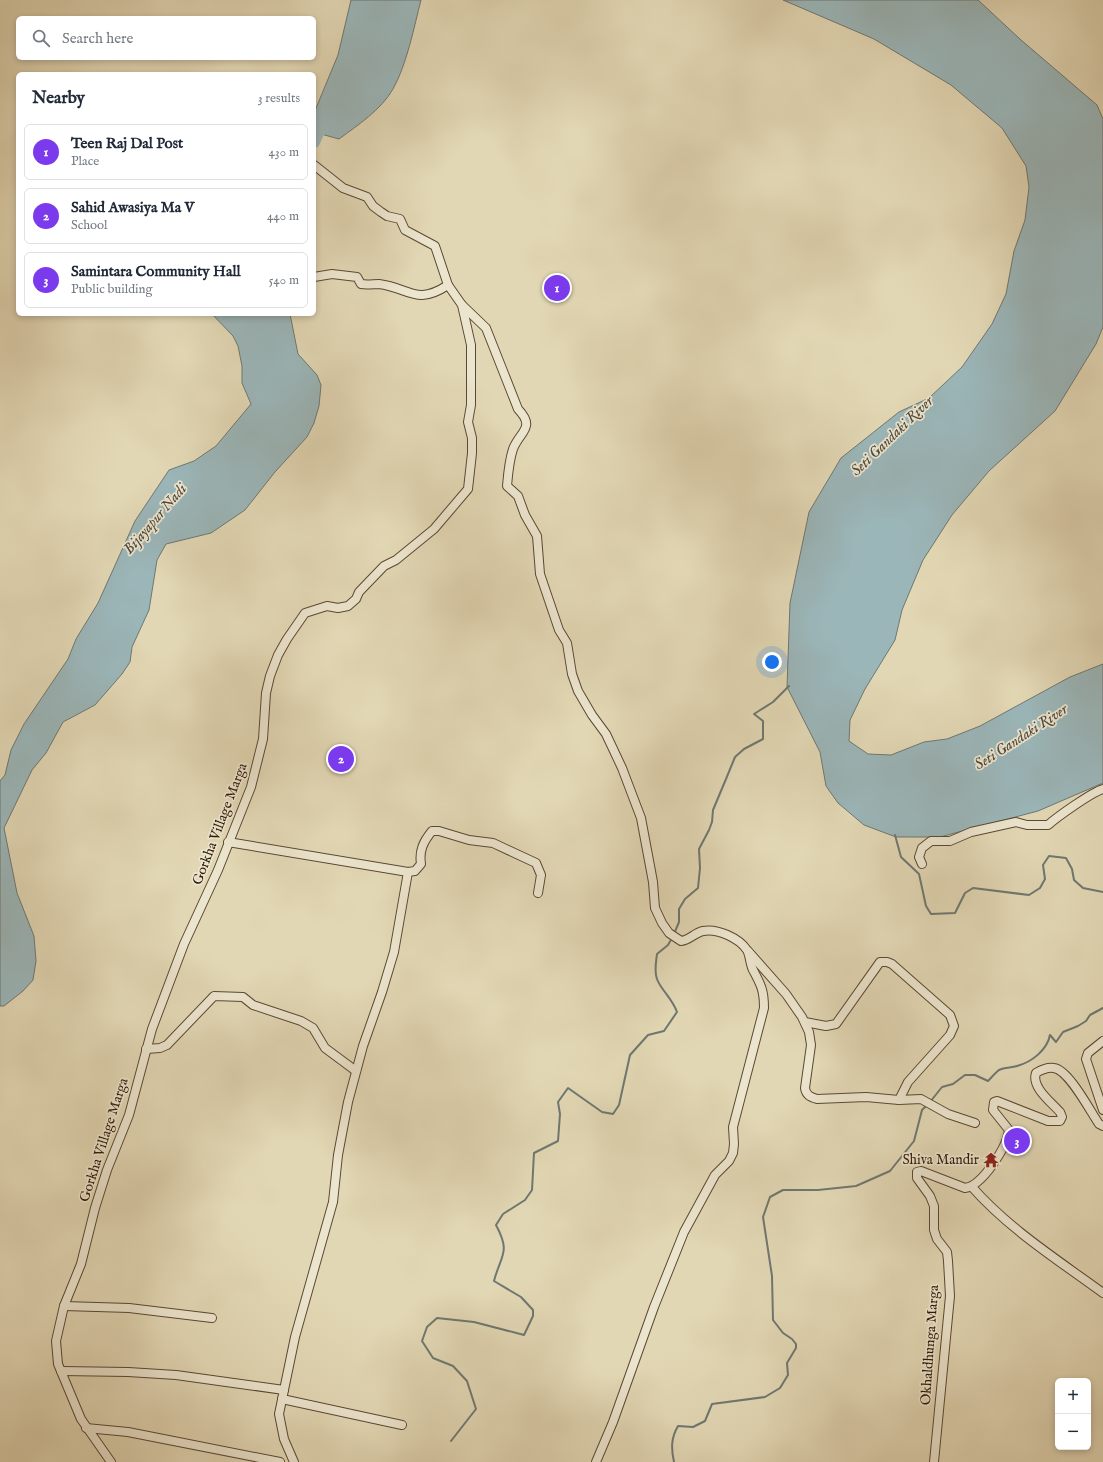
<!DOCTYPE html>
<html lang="en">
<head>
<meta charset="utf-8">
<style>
  body { margin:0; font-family:"IM FELL English",serif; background:#f2f2f3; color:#1f2937 }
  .controls { position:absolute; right:12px; bottom:12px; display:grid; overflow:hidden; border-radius:6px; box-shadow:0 2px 6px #0003 }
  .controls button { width:36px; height:36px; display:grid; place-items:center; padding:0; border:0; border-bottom:1px solid #e0e1e3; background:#fff; color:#1f2937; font:20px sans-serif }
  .you { position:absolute; left:772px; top:662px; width:14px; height:14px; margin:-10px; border:3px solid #fff; border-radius:50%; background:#1a73e8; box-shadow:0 0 0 6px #1a73e833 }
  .badge { display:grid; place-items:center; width:26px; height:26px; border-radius:50%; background:#7c3aed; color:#fff; font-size:13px; font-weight:700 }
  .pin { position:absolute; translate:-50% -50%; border:2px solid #fff; box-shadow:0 1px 4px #0006 }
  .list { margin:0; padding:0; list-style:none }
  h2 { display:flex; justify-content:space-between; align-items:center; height:52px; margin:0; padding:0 16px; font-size:17px }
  h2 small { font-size:13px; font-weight:400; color:#747a83 }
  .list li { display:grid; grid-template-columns:26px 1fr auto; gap:12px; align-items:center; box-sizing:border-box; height:56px; margin:0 8px 8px; padding:0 8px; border:1px solid #e0e1e3; border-radius:6px }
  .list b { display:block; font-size:15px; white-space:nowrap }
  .list p { margin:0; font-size:13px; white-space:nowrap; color:#747a83 }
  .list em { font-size:13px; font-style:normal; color:#747a83 }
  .icon { flex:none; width:22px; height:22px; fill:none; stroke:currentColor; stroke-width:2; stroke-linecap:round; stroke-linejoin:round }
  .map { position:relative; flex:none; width:1103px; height:1462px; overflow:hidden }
  .search { position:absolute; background:#fff; box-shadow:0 2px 6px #0003; left:16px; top:16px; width:300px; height:44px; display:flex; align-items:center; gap:10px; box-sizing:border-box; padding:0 14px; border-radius:6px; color:#747a83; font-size:15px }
  .panel { position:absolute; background:#fff; box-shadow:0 2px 6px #0003; left:16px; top:72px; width:300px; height:244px; border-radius:6px }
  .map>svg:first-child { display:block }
</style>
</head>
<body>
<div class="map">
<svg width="1103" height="1462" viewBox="0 0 1103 1462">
  <rect width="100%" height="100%" fill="#e2d7b4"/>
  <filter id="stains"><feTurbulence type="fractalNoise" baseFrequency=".005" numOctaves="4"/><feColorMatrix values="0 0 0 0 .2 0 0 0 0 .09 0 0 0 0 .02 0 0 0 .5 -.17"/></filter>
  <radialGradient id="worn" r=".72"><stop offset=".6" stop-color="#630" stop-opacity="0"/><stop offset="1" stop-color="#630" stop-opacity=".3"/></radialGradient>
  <g fill="#9bb6b9" stroke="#6f7772">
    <path d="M351,0H421C414,27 407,64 393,89C381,110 358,125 339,139L314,132V113L338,55Z"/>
    <path d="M783,0H978L1021,40L1097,105L1103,119V327L1096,344L1055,411L989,471L952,515L923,560L902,610L895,640L865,689L850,720L849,741L868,754L891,755L924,742L947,739L980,726L1070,677L1103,664V783L1038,811L940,837H896L864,825L838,803L826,786L820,752L787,687L790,603L809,512L841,458L899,412L929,398L962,367L992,324L1006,294L1014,251L1025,220L1029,187L1026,166L1002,128L951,85L874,39Z"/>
    <path d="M212,314H290L298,354L317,375L321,385L319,406L314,423L307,437L275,472L245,510L211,533L166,544L157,560L149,610L132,647L130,662L122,674L95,705L63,722L46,753L32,770L4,828L17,893L34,936L36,961L33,980L23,991L4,1006H0V781L5,775L11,750L24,724L68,659L76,639L98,603L135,521L169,470L194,461L216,446L251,404L242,383V366L238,346L233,336Z"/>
  </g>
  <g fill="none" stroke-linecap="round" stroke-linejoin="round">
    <g stroke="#6f7772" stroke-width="2">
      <path d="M895,835L901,857L919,874L926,906L931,914L955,913L965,893L973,888L1029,895L1040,888L1045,879L1043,865L1049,856L1066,858L1072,869L1074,880L1083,888L1103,892"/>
      <path d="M674,934L679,922V909L685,899L698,888L700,868L699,849L709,830L712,822L713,810L726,779L735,757L744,749L763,739V721L754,714L773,702L789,686"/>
      <path d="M930,1102L942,1087L953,1084L965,1075H975L988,1081C991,1078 995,1073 999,1070C1005,1067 1011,1068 1017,1066C1032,1062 1047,1050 1050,1035L1056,1042L1063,1032L1078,1026L1086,1021L1090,1015L1103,1008"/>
      <path d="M451,1441L476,1409L467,1381L453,1366L433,1358L422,1341L427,1327L437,1318L474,1322L524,1335L533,1316V1310L521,1297L494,1281C501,1254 511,1253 496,1225L503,1214L525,1200L532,1190L534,1153L558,1141L560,1114L558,1102L568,1088L602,1112L613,1114L619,1105L630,1055L648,1035L664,1031L677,1012C672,998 661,990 657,979C654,972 656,962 657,954L668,945L672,938"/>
      <path d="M674,1462C671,1448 671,1438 678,1426L693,1427L705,1421L712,1404L765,1397L780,1388L788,1375L787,1363L796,1348V1344L792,1339L783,1333L773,1320L772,1276L763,1217L770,1197L783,1190H818L856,1186L890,1171L914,1141L922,1110L927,1105"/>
    </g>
    <path stroke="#9bb6b9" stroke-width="12" d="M314,142L318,133L328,121"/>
    <g stroke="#5b4833" stroke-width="10">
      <g id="minor">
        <path d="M314,165L343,188L367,197L373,206L381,212L387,216L400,219L405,230L435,246L448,285"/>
        <path d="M462,305L486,328L518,409C536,428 520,431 513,449C509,461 508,474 507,486L518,496L525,515L537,536L540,574L559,630L567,643L572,674L578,691L592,715L606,734L622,768L641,818L653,882L655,908L662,923L669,933L681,941C690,940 694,933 703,931C717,928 739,938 747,950C750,955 750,964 753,970C761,985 764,990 764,1008L733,1127L734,1144L733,1153L729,1161L715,1175L684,1232L654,1307L613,1422L596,1462"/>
        <path d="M228,842L408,872"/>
        <path d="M922,864L919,857L922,848L931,841H950L971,832L1016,822L1027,825H1048C1057,817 1092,792 1103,789"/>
        <path d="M748,951L786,994L802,1017L809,1032L811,1045L805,1088C806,1095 810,1097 817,1099L866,1097L899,1100L921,1099L948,1114L975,1123"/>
        <path d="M805,1022L826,1026L836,1024L880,962H887L892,964L950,1015L954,1026L950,1035L908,1082L899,1100"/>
        <path d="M1103,1041L1088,1053L1086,1059L1103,1110"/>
        <path d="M146,1049L160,1048L167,1045L214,996L243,997L253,1005L301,1021L313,1028L325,1048L356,1071"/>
        <path d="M972,1187C1009,1229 1058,1260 1103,1293"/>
        <path d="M64,1306L129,1308L212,1318"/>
        <path d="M61,1371L128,1372L176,1375L284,1390"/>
        <path d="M282,1399L402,1425"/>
        <path d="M86,1428L128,1432L280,1462"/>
        <path d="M111,1462L81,1419L58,1364L56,1341L64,1306L81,1264L95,1208L107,1170L129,1115L152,1029L184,944L218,870L251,787L263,739L266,693L270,676L278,655L287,639L305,613L327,606L338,608L348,606L356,599L359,592L384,566L396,560L434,529L468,489L472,453V438L468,422L471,405V345L462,305L448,285C416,306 410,288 379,284C373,284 367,285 361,284L357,277L332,274L314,277"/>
        <path d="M294,1462L284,1439L279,1414L295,1337L333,1202L338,1155L348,1102L363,1046L382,992L394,952L408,872L415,871L421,864C419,851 423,842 432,831H439L469,840L493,843L536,863L541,875L538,893"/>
        <path d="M934,1462L950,1296L948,1261L947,1252L937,1239L934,1230V1206L930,1196L917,1178V1172L921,1171L965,1188C982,1186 1007,1147 1009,1130L993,1110L994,1102L997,1101L1048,1121H1060L1062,1117L1060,1112C1051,1102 1031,1087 1036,1073C1041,1070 1048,1067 1054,1068C1069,1070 1090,1111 1099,1124L1103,1126"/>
      </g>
    </g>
    <use href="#minor" stroke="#ece5ce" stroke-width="8"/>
  </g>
  <defs>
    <g id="temple-bare" transform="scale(1.2)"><path d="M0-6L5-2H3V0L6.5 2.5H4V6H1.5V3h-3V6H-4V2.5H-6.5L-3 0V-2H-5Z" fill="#8f2418" stroke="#ece5ce" stroke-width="2.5" paint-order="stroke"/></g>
  </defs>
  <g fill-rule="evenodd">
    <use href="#temple-bare" x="991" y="1160"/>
  </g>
  <g text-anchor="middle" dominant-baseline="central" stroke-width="3.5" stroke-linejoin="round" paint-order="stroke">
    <g font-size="14" fill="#2e1908" stroke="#ece5ce">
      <text transform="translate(220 824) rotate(-69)">Gorkha Village Marga</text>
      <text transform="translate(104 1140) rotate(-72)">Gorkha Village Marga</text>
      <text transform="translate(930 1345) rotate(-86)">Okhaldhunga Marga</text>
    </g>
    <g font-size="14" fill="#2e1908" stroke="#ece5ce" text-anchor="end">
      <text x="979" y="1160">Shiva Mandir</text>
    </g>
    <g font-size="15" font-style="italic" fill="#4f483d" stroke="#ece5ce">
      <text transform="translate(892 436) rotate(-44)">Seti Gandaki River</text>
      <text transform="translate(155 519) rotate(-49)">Bijayapur Nadi</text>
      <text transform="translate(1021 737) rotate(-33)">Seti Gandaki River</text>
    </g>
  </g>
  <rect width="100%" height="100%" filter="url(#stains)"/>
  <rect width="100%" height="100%" fill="url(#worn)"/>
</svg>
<div class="controls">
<button>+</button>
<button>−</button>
</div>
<div class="you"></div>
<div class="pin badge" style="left:557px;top:288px">1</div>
<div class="pin badge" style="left:341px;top:759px">2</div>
<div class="pin badge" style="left:1017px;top:1141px">3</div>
<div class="search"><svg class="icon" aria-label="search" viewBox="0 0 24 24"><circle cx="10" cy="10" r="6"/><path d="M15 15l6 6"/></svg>Search here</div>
<section class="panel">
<h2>Nearby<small>3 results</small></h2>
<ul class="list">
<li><span class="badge">1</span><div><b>Teen Raj Dal Post</b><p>Place</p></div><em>430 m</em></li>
<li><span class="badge">2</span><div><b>Sahid Awasiya Ma V</b><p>School</p></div><em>440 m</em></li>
<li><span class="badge">3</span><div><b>Samintara Community Hall</b><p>Public building</p></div><em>540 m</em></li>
</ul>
</section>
</div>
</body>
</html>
